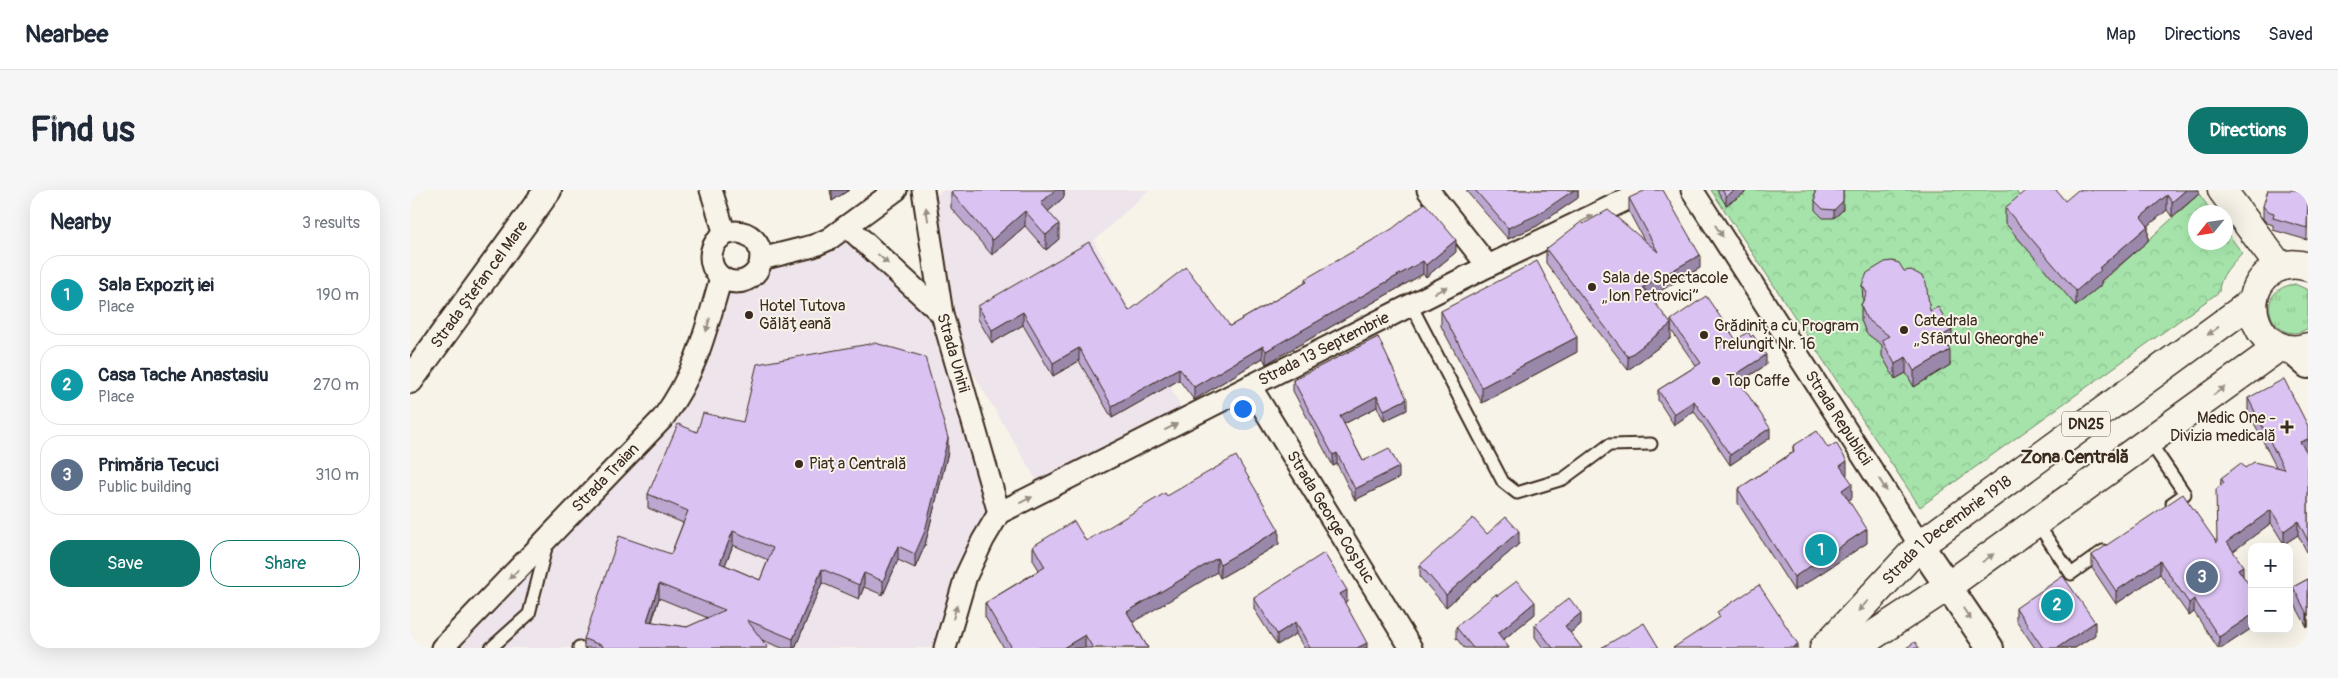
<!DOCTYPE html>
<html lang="en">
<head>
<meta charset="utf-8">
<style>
  body { margin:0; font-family:Pangolin,sans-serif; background:#f6f6f7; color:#1f2937 }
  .controls { position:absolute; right:15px; bottom:15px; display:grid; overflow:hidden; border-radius:10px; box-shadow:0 5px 20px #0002 }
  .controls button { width:45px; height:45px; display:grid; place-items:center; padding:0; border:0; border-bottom:1px solid #e0e1e3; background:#fff; color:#1f2937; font:25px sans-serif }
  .compass { position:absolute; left:1778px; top:15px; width:45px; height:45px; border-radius:50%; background:#fff; box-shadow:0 5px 20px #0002; rotate:240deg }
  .you { position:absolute; left:832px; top:218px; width:18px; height:18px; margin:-12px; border:4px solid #fff; border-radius:50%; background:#1a73e8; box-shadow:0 0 0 8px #1a73e833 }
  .badge { display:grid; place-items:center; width:32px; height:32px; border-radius:50%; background:#0f766e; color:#fff; font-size:16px; font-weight:700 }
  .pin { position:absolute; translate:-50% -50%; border:2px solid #fff; box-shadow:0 1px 5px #0006 }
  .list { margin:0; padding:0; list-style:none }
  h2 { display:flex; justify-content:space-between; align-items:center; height:65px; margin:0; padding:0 20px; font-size:21px }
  h2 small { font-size:16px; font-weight:400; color:#747a83 }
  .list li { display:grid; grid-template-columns:32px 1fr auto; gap:15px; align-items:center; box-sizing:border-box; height:80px; margin:0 10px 10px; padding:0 10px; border:1px solid #e0e1e3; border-radius:20px }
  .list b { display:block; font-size:19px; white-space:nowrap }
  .list p { margin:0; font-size:16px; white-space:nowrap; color:#747a83 }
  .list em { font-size:16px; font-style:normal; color:#747a83 }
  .actions { display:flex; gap:10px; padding:15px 20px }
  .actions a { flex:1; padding:11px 0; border:1px solid #0f766e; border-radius:20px; text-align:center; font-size:18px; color:#0f766e }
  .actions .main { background:#0f766e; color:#fff }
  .map { position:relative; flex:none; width:1898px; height:458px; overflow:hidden; border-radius:20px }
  header { display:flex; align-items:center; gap:30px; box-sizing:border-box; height:70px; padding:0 25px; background:#fff; border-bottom:1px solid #e0e1e3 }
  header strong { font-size:24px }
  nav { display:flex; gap:28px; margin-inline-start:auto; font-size:18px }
  .intro { display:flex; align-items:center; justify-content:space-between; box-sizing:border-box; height:120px; padding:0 30px }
  h1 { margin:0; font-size:35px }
  .button { padding:12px 22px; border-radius:20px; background:#0f766e; color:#fff; font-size:18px; font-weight:700 }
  main { display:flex; gap:30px; padding:0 30px }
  aside { flex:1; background:#fff; border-radius:20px; box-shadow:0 5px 20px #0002 }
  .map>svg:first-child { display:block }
</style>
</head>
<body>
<header>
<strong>Nearbee</strong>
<nav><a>Map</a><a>Directions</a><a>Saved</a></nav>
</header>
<div class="intro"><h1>Find us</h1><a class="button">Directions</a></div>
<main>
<aside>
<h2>Nearby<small>3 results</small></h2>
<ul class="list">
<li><span class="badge" style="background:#0f9aa8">1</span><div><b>Sala Expoziției</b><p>Place</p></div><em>190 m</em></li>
<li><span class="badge" style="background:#0f9aa8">2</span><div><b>Casa Tache Anastasiu</b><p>Place</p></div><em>270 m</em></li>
<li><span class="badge" style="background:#5c6f8a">3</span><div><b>Primăria Tecuci</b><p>Public building</p></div><em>310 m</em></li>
</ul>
<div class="actions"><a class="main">Save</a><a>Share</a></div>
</aside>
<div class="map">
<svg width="1898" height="458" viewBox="0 0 1898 458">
  <defs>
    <pattern id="grass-tufts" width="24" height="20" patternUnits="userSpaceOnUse" patternTransform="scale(1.25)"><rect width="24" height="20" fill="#a5e3aa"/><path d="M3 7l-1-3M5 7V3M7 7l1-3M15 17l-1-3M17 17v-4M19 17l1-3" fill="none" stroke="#8fc392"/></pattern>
    <pattern id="park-crowns" width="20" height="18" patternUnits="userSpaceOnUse" patternTransform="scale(1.25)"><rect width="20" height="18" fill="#a5e3aa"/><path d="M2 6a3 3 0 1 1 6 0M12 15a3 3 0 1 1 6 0" fill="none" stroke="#8fc392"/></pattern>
  </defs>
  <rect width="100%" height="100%" fill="#f7f3e8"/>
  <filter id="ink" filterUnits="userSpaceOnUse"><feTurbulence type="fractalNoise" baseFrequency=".02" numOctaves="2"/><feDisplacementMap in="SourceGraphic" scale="10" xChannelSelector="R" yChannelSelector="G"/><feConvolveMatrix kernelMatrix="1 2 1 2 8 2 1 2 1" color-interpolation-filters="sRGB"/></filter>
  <g filter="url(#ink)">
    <g fill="#eee4eb">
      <path d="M533,0H739L684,51L774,223L631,298L556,171L520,11Z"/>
      <path d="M437,36L532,124L589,323L535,458H32L230,254L317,91L325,93L340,88L350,77Z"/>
    </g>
    <path fill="url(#grass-tufts)" stroke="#708664" d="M1885,94L1898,100V138C1866,160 1837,101 1885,94Z"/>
    <path fill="url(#park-crowns)" stroke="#708664" d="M1301,0H1606L1666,116L1789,4L1802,22H1786V52H1816V41L1832,63C1822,74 1809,86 1809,102L1510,317Z"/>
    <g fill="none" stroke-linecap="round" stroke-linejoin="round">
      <g stroke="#3b2a1e" stroke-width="15">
        <g id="service">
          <path d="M1001,115L1093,292L1107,303L1153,289L1199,255L1241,254"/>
          <path d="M1739,251L1775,304L1762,313"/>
          <path d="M1627,333L1661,384L1693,361"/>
          <path d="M81,458L119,424L137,354"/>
          <path d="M169,458V457"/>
        </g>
      </g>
      <g stroke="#3b2a1e" stroke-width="25">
        <g id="minor">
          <path d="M301,0L315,44"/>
          <path id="s1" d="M513,0L532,124L589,323"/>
          <path d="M1018,0L1078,76"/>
          <path id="s2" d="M1282,0L1510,355"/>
          <path d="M437,36L532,124"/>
          <circle cx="326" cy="67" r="25"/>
          <path d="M351,69L403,56L419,49L486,0"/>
          <path id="s3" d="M840,196L1001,458"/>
          <path id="s4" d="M32,458L253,228C287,181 295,142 311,88"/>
          <path id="s5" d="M535,458L556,386L573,350L589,323L1078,76L1236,0"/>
        </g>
      </g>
      <g stroke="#3b2a1e" stroke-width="30">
        <g id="tertiary">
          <path d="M1881,160L1898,175"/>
          <path id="s6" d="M0,190L138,0"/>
          <path d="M1510,355L1580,458"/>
        </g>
      </g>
      <g stroke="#3b2a1e" stroke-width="31">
        <path id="secondary" d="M1812,0L1870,77"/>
      </g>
      <g stroke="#3b2a1e" stroke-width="31">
        <g id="primary">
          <path d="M1898,77C1887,73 1875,74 1865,79C1821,104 1850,173 1898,157"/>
          <path id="s7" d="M1414,458L1510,355L1842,112"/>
          <path d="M1444,458L1538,396L1869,157"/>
        </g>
      </g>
      <use href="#service" stroke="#f7f3e8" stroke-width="11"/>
      <use href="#minor" stroke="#f7f3e8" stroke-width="21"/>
      <use href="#tertiary" stroke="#f7f3e8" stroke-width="26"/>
      <use href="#secondary" stroke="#f7f3e8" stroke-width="28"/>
      <use href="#primary" stroke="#f7f3e8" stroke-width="28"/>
    </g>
    <g fill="#bba7d0" stroke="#3b2a1e" fill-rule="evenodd">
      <path d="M420,0H439L422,11Z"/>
      <path d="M654,0V7L638,22L649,49L636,60L615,36L582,65L541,18V2Z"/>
      <path d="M1057,0H1168V8L1127,36L1098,49L1057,2Z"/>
      <path d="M1307,0H1335V3L1316,15Z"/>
      <path d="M1405,0L1433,20L1424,28H1413L1405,20Z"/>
      <path d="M1789,0V4L1762,27L1757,20L1738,36V51L1691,91V95L1666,116L1595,33V18L1655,11Z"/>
      <path d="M1898,0L1897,50L1863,40V35L1857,33L1853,29V16Z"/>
      <path d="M1219,8L1290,78L1240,106L1261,148L1218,180L1136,73V59L1173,34L1234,50L1219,22Z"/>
      <path d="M1046,62L1016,87L1013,84L856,174L853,168L784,210L769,190L702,228L669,171L643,186L613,135L582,153L568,129V116L719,121L820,136L895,93V89Z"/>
      <path d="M1452,95L1520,121L1542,155L1538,157L1540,175L1504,197L1496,183L1485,189L1472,166V155L1456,143L1451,130V115L1453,111Z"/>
      <path d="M1031,121L1167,162L1072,213L1031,136Z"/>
      <path d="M1261,130L1326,150L1356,175L1330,192L1360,248L1320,275L1284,221L1264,235L1248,210V200L1286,176L1261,140Z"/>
      <path d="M968,147L997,220L974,231L967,217L934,234L953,271L989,288L945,310L927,274L923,276L883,201V190Z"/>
      <path d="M1838,208L1898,264V364L1888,345L1874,354L1861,333L1823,361L1833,386L1842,438L1812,458H1808L1784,422L1779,426L1750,384L1706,414L1682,378V365L1807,353L1811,288L1835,278L1866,277L1838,221Z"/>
      <path d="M333,232L538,262L515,355L505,378L488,370L473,405L454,397L449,409L412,393L385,458H372L352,450L358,458H174V449L261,364L273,333L238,318V304L287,242ZM323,355L358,370L350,390L315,375ZM249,408L298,428L277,437L242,432Z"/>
      <path d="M1383,256L1437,285L1436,286L1442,308L1438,310L1457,353L1384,401L1328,313V299L1383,262Z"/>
      <path d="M757,306L869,354L810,388L807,382L723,432L738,458H594L575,427V413L629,380L623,370V356L676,351Z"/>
      <path d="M1077,344L1109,354L1036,417L1010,387V375Z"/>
      <path d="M1898,389V437H1897L1883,411V397Z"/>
      <path d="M1087,406L1125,424L1093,450L1099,458H1054L1046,448V437Z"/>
      <path d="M844,408L937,411L934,413L957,458H894L886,444L867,455L844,419Z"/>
      <path d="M1606,418L1685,445L1665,458H1625L1606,430Z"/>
      <path d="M1171,434L1160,443L1172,458H1133L1125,447V435Z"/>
    </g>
    <g fill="#9988a9" stroke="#3b2a1e">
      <path d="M422,0H439L422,11Z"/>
      <path d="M645,0H654V7L631,28V13Z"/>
      <path d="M1164,0H1168V8L1127,36L1098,49V38Z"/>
      <path d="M1325,0H1335V3L1316,15V6Z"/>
      <path d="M1433,0V20L1424,28V20Z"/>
      <path d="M1776,0H1789V4L1762,27V12Z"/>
      <path d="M1757,5V20L1731,42V27Z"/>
      <path d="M615,21V36L582,65V50Z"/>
      <path d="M649,34V49L636,60V45Z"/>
      <path d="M1738,36V51L1691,91V95L1666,116V101L1689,78Z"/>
      <path d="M1046,50V62L1016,87V75Z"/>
      <path d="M1290,65V78L1233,111V97Z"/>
      <path d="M1013,71V84L856,174V161Z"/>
      <path d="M613,122V135L582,153V140Z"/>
      <path d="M1261,134V148L1218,180V167Z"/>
      <path d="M1542,140V155L1532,161V146Z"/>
      <path d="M1167,147V162L1072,213V197Z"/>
      <path d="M853,156V168L784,210V197Z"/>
      <path d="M669,158V171L643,186V173Z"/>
      <path d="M1540,160V175L1504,197V181Z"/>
      <path d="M1356,165V175L1325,195V185Z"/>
      <path d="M1496,167V183L1485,189V174Z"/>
      <path d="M769,178V190L702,228V216Z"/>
      <path d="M967,206V217L930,236V226Z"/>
      <path d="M997,209V220L974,231V220Z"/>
      <path d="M1284,211V221L1264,235V224Z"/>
      <path d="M1360,238V248L1320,275V265Z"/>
      <path d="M538,248V262L515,355L505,378V364Z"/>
      <path d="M1898,249V262L1890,266V252Z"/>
      <path d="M927,263V274L923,276V265Z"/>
      <path d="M1437,271V285L1430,290V276Z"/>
      <path d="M989,277V288L945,310V299Z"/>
      <path d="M1442,293V308L1432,314V300Z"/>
      <path d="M1861,320V333L1817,366V352Z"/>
      <path d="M1888,331V345L1874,354V341Z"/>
      <path d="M1457,339V353L1384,401V387Z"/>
      <path d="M869,340V354L810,388V374Z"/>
      <path d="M323,341V355L310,388V373Z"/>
      <path d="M1109,341V354L1036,417V405Z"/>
      <path d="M488,356V370L473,405V391Z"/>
      <path d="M807,368V382L717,436V422Z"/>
      <path d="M1750,371V384L1706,414V401Z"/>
      <path d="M1833,376V389L1828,379Z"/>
      <path d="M412,379V393L385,458H383V449Z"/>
      <path d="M454,383V397L449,409V395Z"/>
      <path d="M249,394V408L237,445V431Z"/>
      <path d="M937,400V411L930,416V404Z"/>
      <path d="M1784,409V422L1779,426V413Z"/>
      <path d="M1125,412V424L1088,454V443Z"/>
      <path d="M1171,423V434L1155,447V436Z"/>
      <rect x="1897" y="424" width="1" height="13"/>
      <path d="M1842,425V438L1812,458H1809V447Z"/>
      <path d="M886,432V444L867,455V444Z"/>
      <path d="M1685,432V445L1665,458H1647Z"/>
      <path d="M675,445V458H653Z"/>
      <path d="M957,453V458H947Z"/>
      <path d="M1388,454V458H1382Z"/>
    </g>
    <g fill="#dac2f2" stroke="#3b2a1e" fill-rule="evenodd">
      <path d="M544,0H645L631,13L649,34L636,45L615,21L582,50L541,2Z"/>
      <path d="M1065,0H1164L1127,25L1098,38Z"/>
      <path d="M1236,0H1253L1290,65L1233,97L1261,134L1218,167L1136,59L1171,32L1173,34L1198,20L1248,62L1219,8Z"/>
      <path d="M1312,0H1325L1316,6Z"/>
      <path d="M1405,0H1433V11L1424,20L1413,19L1405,11Z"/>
      <path d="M1616,0H1646L1655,11L1668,0H1776L1762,12L1757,5L1731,27L1738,36L1689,78L1691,80L1666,101L1595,18Z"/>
      <path d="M1858,0H1898L1897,38L1863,28L1864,23L1857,21L1853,16Z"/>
      <path d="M1015,13L1046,50L1016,75L1013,71L856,161L853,156L784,197L769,178L702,216L669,158L643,173L613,122L582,140L568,116L679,52L719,121L776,77L820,136L897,92L895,89L982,39Z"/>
      <path d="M1127,71L1167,147L1072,197L1031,121Z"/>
      <path d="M1482,71L1489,73L1494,81L1501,80L1512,86L1516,93L1520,121L1528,117L1542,140L1532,146L1540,160L1504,181L1496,167L1485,174L1472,150L1479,146L1456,128L1451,115L1457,103L1452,95L1457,83L1475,72Z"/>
      <path d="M1296,106L1326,150L1338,142L1341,147L1343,145L1356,165L1325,185L1360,238L1320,265L1284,211L1264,224L1248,200L1291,173L1261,130Z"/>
      <path d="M968,147L997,209L974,220L967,206L930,226L953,271L979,258L989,277L945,299L927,263L923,265L883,190Z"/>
      <path d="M465,153L515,167L538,248L515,341L505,364L488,356L473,391L454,383L449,395L412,379L383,449L337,430L358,458H192L193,456L174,449L209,346L261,364L278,321L238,304L268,234L287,242L293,223L333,232L347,174ZM323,341L363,358L350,390L310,373ZM249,394L315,420L277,437L237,431Z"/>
      <path d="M1874,189L1898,236V249L1890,252L1898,264V351L1888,331L1874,341L1861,320L1817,352L1833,376L1828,379L1842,399V425L1809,447L1784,409L1779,413L1750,371L1706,401L1682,365L1773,304L1807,353L1806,299L1814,293L1811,288L1831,273L1835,278L1844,272L1874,279L1838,208Z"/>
      <path d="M1407,241L1418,258L1426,253L1437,271L1430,276L1442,293L1432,300L1457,339L1384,387L1328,299L1384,262L1383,256Z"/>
      <path d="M826,266L869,340L810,374L807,368L717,422L738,458H683L675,445L653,458H602L575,413L635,377L623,356L664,331L676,351L755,303L757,306Z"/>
      <path d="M1096,327L1109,341L1036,405L1010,375L1063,328L1077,344Z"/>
      <path d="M914,363L937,400L930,404L957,453L947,458H900L886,432L867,444L844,408Z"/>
      <path d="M1653,386L1685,432L1647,458H1633L1606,418Z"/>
      <path d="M1898,389V424H1897L1883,397Z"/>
      <path d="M1107,391L1125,412L1088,443L1099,458H1063L1046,437L1086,404L1087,406Z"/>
      <path d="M1349,395L1388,454L1382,458H1263L1310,427L1307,422Z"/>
      <path d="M1159,408L1171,423L1155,436L1172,458H1143L1125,435Z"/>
      <path d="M1234,433L1249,458H1191Z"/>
      <path d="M1505,452L1509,458H1496Z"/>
    </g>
    <defs><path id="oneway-solid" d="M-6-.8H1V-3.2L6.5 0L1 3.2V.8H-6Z" transform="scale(1.25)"/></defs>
    <g fill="#998e83">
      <use href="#oneway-solid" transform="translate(517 24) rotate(-99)"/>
      <use href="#oneway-solid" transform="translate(1177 29) rotate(-26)"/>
      <use href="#oneway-solid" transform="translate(1309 41) rotate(57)"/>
      <use href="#oneway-solid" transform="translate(473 69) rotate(43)"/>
      <use href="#oneway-solid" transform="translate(1031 100) rotate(-27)"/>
      <use href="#oneway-solid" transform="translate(298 135) rotate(105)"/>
      <use href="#oneway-solid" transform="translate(1803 141) rotate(144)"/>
      <use href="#oneway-solid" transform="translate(1809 201) rotate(-36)"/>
      <use href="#oneway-solid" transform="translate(761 237) rotate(-27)"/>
      <use href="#oneway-solid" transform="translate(1473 295) rotate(58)"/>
      <use href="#oneway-solid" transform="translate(616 310) rotate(-26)"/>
      <use href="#oneway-solid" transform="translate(1578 368) rotate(-35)"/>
      <use href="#oneway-solid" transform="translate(104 384) rotate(134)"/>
      <use href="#oneway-solid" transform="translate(1453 416) rotate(133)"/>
      <use href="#oneway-solid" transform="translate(545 422) rotate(-74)"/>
      <use href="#oneway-solid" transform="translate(1557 424) rotate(56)"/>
    </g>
  </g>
  <g fill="#3b2a1e" stroke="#f7f3e8" stroke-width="2">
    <circle cx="1182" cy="97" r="5"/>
    <circle cx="339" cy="125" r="5"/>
    <circle cx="1494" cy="140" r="5"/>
    <circle cx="1294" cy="145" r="5"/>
    <circle cx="1306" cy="191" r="5"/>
    <path d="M1874.5 229.5h5v5h5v5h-5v5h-5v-5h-5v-5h5z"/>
    <circle cx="389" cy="274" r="5"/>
  </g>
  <g text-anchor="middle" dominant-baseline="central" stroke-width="4" stroke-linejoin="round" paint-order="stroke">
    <rect fill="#f7f3e8" stroke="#73665b" stroke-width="1" x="1652" y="221.5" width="48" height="25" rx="4"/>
    <g font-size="15" font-weight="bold" fill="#3b2a1e">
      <text x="1676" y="234">DN25</text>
    </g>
    <g font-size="16" fill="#3b2a1e" stroke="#f7f3e8" text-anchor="start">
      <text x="1192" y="88">Sala de Spectacole<tspan x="1192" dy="18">„Ion Petrovici”</tspan></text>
      <text x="349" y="116">Hotel Tutova<tspan x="349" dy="18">Gălățeană</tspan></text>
      <text x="1504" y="131">Catedrala<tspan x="1504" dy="18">„Sfântul Gheorghe"</tspan></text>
      <text x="1304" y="136">Grădinița cu Program<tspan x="1304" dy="18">Prelungit Nr. 16</tspan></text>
      <text x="1316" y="191">Top Caffe</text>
      <text x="1866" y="228" text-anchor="end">Medic One -<tspan x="1866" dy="18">Divizia medicală</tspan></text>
      <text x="399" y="274">Piața Centrală</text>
    </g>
    <g font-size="16" fill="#3b2a1e" stroke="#f7f3e8">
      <text stroke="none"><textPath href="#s6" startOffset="118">Strada Ștefan cel Mare</textPath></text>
      <text stroke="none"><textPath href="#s5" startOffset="510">Strada 13 Septembrie</textPath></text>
      <text stroke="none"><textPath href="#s1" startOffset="166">Strada Unirii</textPath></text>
      <text stroke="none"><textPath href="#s2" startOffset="271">Strada Republicii</textPath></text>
      <text stroke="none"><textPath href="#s4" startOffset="236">Strada Traian</textPath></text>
      <text stroke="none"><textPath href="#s3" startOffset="154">Strada George Coșbuc</textPath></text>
      <text stroke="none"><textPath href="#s7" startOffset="171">Strada 1 Decembrie 1918</textPath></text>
    </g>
    <g font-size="18" font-weight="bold" fill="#3b2a1e" stroke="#f7f3e8">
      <text x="1665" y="267">Zona Centrală</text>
    </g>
  </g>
</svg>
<div class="controls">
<button>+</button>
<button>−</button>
</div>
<svg class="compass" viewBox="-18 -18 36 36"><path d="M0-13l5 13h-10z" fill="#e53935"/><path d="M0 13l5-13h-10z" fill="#747a83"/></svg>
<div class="you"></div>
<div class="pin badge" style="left:1411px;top:360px;background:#0f9aa8">1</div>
<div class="pin badge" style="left:1647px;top:415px;background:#0f9aa8">2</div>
<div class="pin badge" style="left:1792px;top:387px;background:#5c6f8a">3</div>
</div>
</main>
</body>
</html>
